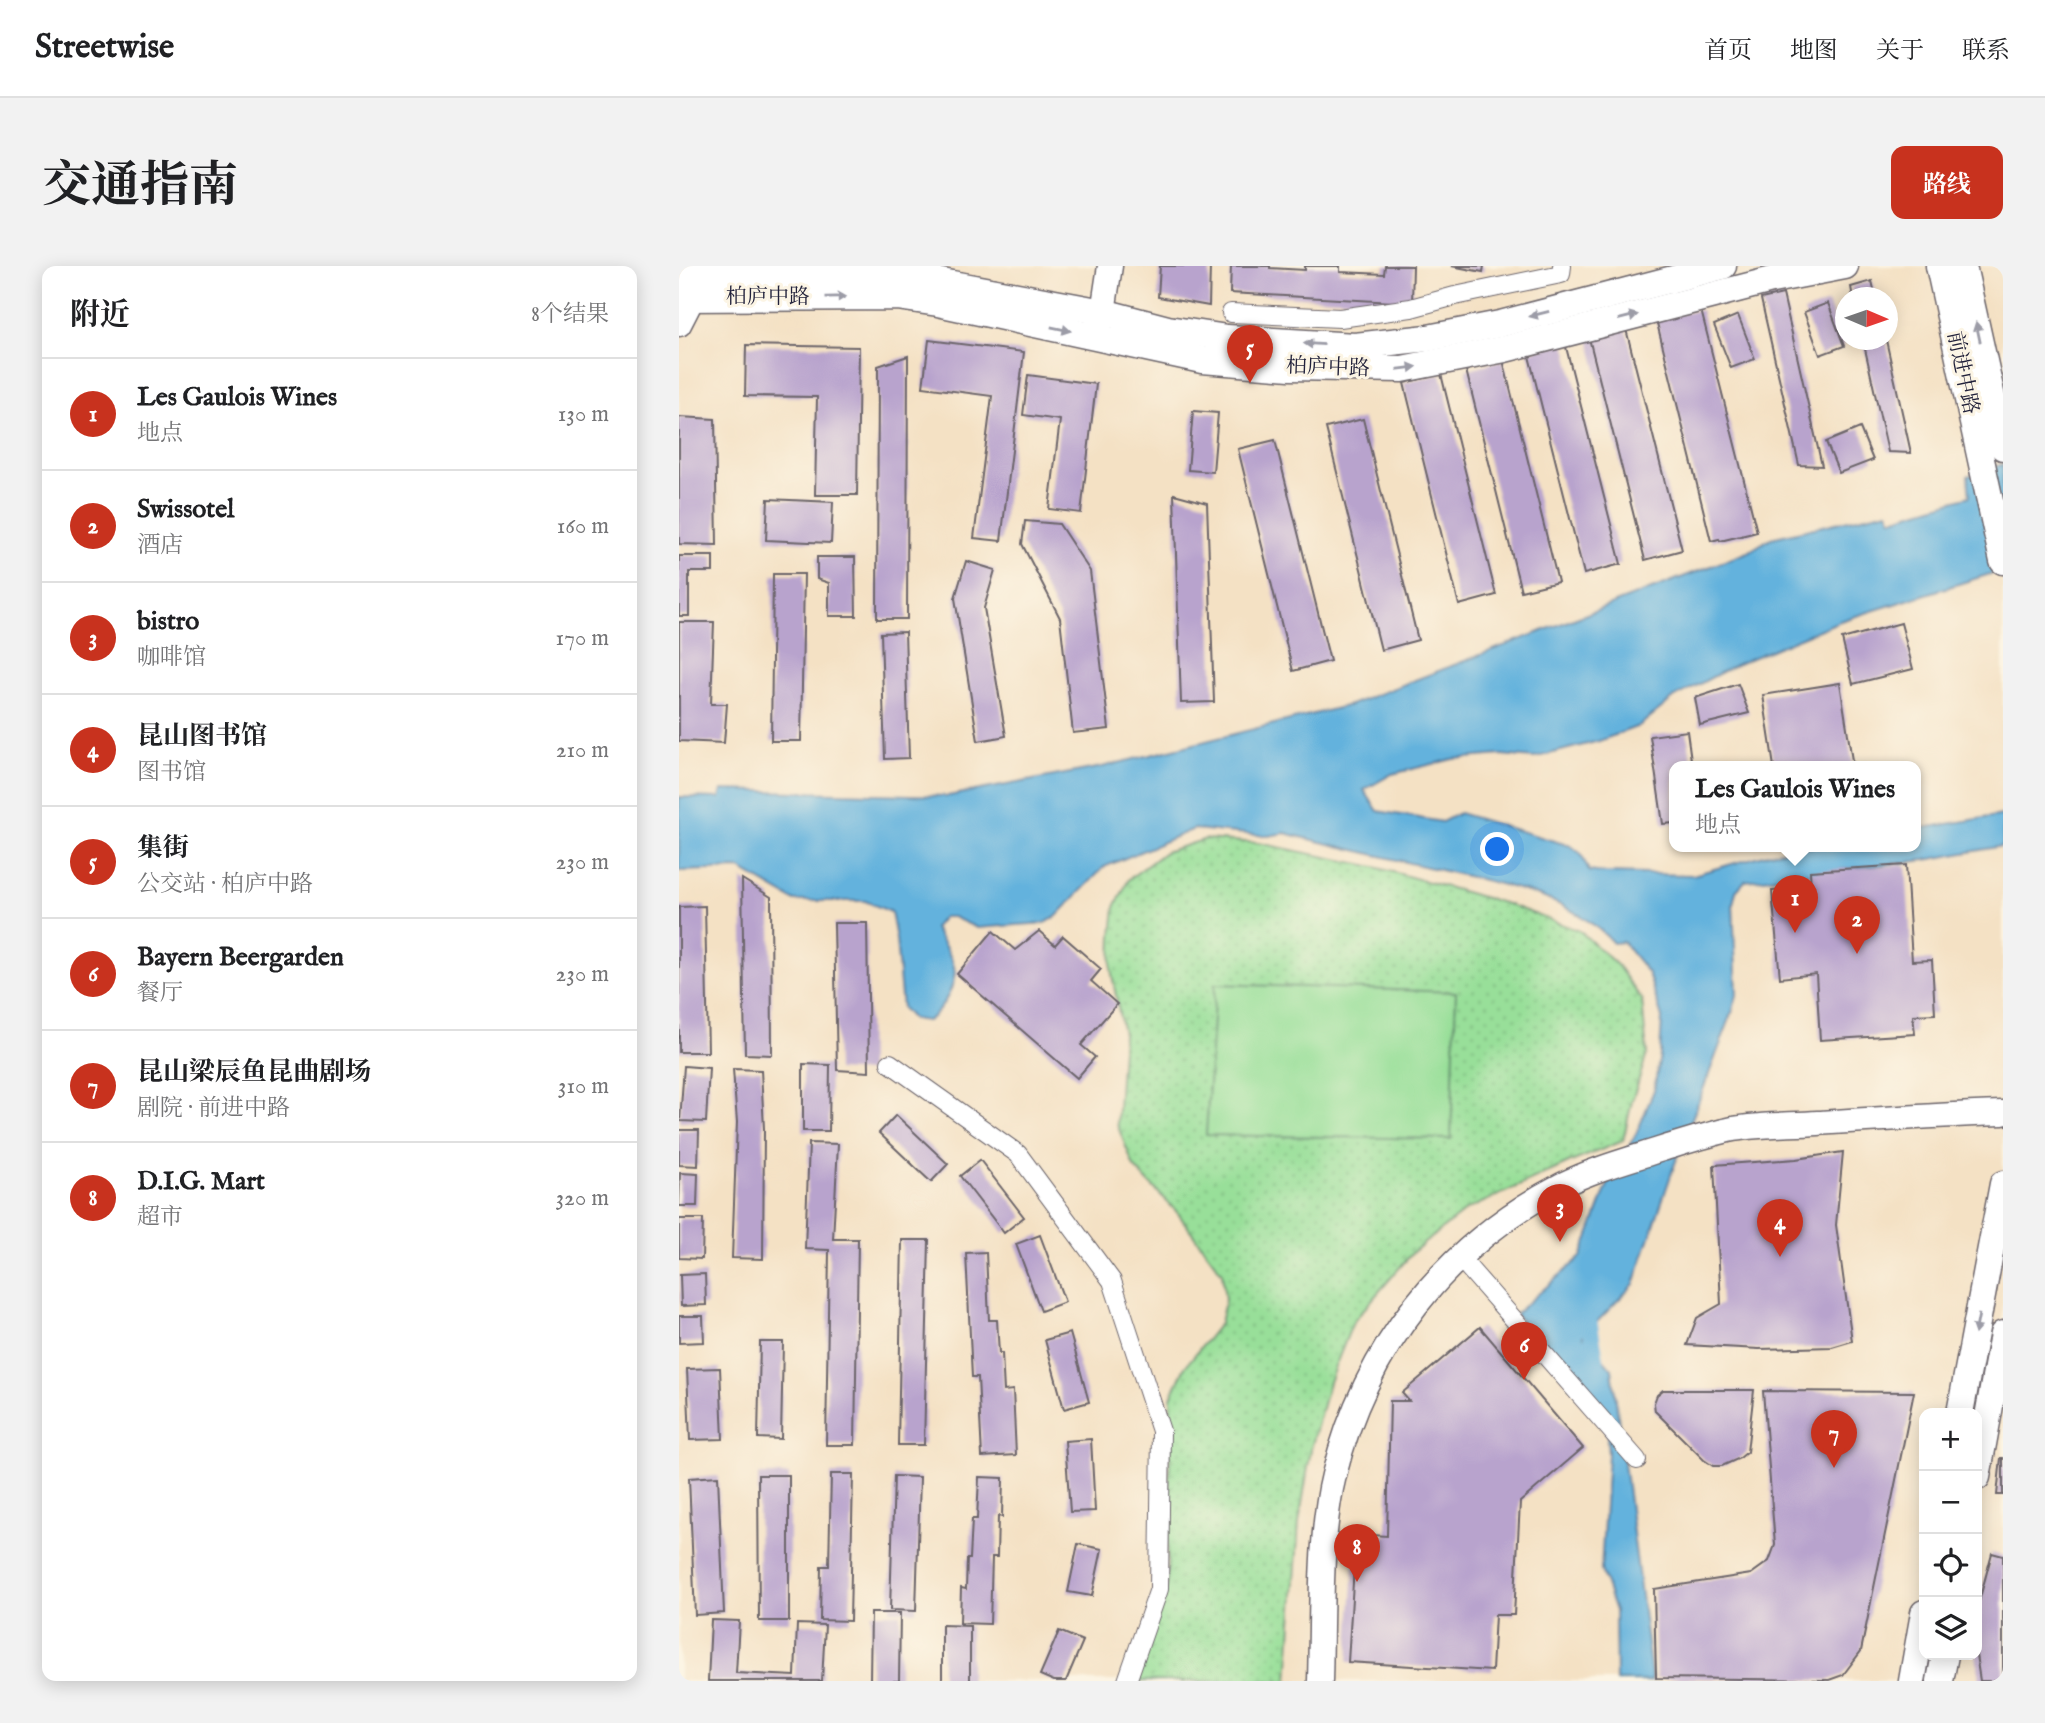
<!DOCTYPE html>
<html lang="zh">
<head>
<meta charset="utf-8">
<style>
  body { margin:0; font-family:"IM FELL English","Noto Serif SC",serif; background:#f2f2f2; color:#202124 }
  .controls { position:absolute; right:21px; bottom:21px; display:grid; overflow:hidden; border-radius:14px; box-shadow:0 4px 18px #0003 }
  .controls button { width:63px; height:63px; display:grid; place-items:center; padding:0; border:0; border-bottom:2px solid #e0e0e0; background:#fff; color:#202124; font:35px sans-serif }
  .compass { position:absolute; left:1156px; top:21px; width:63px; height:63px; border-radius:50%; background:#fff; box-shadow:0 4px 18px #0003; rotate:92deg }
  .you { position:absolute; left:819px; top:584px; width:24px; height:24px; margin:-18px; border:5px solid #fff; border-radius:50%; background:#1a73e8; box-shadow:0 0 0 10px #1a73e833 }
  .badge { display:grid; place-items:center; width:46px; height:46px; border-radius:50%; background:#c8321e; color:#fff; font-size:23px; font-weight:700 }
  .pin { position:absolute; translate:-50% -58px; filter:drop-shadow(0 2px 4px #0008) }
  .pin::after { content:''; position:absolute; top:37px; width:24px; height:21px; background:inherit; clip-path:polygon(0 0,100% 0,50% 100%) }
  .popup { position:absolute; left:990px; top:495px; width:252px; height:91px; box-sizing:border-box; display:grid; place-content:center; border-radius:14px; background:#fff; filter:drop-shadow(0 2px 5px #0005); font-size:23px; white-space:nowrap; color:#757577 }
  .popup b { font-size:26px; color:#202124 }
  .popup::after { content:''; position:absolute; left:50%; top:100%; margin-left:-14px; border:14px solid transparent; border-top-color:#fff }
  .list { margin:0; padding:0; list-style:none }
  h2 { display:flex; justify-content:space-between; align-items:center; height:91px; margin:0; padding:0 28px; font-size:30px }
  h2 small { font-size:23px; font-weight:400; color:#757577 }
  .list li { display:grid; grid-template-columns:46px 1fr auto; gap:21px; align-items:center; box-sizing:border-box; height:112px; padding:0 28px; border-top:2px solid #e0e0e0 }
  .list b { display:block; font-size:26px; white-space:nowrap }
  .list p { margin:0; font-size:23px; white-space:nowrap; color:#757577 }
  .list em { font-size:23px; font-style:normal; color:#757577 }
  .icon { flex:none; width:38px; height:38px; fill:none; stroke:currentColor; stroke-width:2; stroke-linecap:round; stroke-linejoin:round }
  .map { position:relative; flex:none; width:1324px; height:1415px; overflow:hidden; border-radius:14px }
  header { display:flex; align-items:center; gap:42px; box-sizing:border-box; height:98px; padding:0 35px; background:#fff; border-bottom:2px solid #e0e0e0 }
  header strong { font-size:33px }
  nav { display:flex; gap:38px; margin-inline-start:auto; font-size:24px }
  .intro { display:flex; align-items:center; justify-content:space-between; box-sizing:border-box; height:168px; padding:0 42px }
  h1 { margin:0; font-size:49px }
  .button { padding:18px 32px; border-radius:14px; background:#c8321e; color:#fff; font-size:24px; font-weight:700 }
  main { display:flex; gap:42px; padding:0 42px }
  aside { flex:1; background:#fff; border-radius:14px; box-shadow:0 4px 18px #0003 }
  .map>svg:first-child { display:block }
</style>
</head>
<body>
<header>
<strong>Streetwise</strong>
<nav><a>首页</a><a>地图</a><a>关于</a><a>联系</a></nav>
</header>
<div class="intro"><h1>交通指南</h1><a class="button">路线</a></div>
<main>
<aside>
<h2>附近<small>8个结果</small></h2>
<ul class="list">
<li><span class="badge">1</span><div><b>Les Gaulois Wines</b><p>地点</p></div><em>130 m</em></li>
<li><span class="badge">2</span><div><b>Swissotel</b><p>酒店</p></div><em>160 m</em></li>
<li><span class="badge">3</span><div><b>bistro</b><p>咖啡馆</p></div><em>170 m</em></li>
<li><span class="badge">4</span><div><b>昆山图书馆</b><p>图书馆</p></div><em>210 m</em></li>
<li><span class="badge">5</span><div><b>集街</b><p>公交站 · 柏庐中路</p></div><em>230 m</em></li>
<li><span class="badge">6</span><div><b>Bayern Beergarden</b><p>餐厅</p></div><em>230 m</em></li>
<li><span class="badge">7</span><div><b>昆山梁辰鱼昆曲剧场</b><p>剧院 · 前进中路</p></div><em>310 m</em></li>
<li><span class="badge">8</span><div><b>D.I.G. Mart</b><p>超市</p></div><em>320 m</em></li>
</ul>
</aside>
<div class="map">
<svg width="1324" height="1415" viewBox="0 0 1324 1415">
  <defs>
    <pattern id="grass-dots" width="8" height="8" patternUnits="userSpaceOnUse" patternTransform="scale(1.75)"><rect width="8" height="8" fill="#98df99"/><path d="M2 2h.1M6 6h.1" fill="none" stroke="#83bf85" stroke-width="1.8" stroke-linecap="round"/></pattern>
  </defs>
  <rect width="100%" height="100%" fill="#fcf5e5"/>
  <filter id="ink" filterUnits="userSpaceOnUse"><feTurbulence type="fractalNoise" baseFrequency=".0143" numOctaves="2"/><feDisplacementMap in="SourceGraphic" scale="14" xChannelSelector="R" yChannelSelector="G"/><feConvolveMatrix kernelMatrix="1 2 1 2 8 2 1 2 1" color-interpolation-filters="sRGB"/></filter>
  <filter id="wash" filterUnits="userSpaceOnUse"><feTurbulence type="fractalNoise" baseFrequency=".00686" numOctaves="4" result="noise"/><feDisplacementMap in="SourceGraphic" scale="28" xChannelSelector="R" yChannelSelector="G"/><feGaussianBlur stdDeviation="1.57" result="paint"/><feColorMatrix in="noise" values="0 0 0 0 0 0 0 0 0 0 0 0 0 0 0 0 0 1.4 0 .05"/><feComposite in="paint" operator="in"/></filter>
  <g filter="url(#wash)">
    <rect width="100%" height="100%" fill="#f4e1c4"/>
    <path fill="url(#grass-dots)" stroke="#5d806a" stroke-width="2" d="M527,573L579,577L696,601L828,638L901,665L939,700L963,734L968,788L953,835L944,875L892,896L787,944L734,986L674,1056L650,1116L632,1183L620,1256L609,1415H456L488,1319L492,1131L506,1101L541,1057L546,1034L543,1007L497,945L455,901L438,858L444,768L432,703L433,670L436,641L450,613L486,586Z"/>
    <path fill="#98df99" stroke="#5d806a" stroke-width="2" d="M536,718L777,726L772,873L527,869Z"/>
    <path fill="#63b2dd" stroke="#426a8c" stroke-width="2" d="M1324,198V304L1161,355L1056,399L996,431L960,460L920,475L855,492L822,489L774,493L713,508L685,524L699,545L763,556L780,547L892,580L902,588L910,605L925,607L1014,609L1091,587L1123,581H1237V563L1324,549V580L1246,594L1066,615L1057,625L1054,638L1058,729L1053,747L994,903L955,1018L904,1070L933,1103L973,1415H937L936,1345L922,1304L929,1188L927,1155L836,1048L902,991L929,918L959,864L975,824L981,789L983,752L969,707L944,676L934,677C889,626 810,616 748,601C701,590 653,579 606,567L589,570L515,563L425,601L377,651L366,657L298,662L274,651H264L255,662C261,673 270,685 274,697C281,715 263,745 248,755L233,753L223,742L217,673L212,646L186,635H116L61,603L0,605V531L41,532L43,524L269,530L423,501L671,439L1069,286L1092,272L1209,245L1213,253L1291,230L1289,210Z"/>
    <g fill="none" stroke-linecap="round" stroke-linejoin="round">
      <path stroke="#63b2dd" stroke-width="16" d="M908,1043L919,1104"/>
    </g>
    <g id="blocks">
      <g fill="#b8a3cd">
        <path d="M481,0H531L530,40L479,31Z"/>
        <path d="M552,0H591V2L626,4V0H661V6L705,8L706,0H734L733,37L551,27Z"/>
        <path d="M772,0H805L804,6Z"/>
        <path d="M1193,15L1197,32H1174L1172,21Z"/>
        <path d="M1104,28L1143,200L1120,199L1082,33Z"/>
        <path d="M1149,37L1165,80L1141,89L1125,46Z"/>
        <path d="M1022,44L1078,266L1041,275L1040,273L1032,275L977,53Z"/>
        <path d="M1059,49L1076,93L1052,102L1035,59Z"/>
        <path d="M947,63L1003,284L966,294L910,72Z"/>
        <path d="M250,74L345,86L322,275L295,272L313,130L244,121Z"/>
        <path d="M1184,74H1207L1232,187L1209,186Z"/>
        <path d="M886,77L942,298L905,308L849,86Z"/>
        <path d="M67,79L180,81L178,229H136L138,131L66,130Z"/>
        <path d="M229,90L228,353H198L199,100Z"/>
        <path d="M824,94L879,316L842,325L787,104Z"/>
        <path d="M762,108L817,329L780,339L725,117Z"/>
        <path d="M349,109L417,118L402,247L370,243L381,154L344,149Z"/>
        <path d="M514,145L539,147L534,206L509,204Z"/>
        <path d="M0,151L36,153L38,279L0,278Z"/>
        <path d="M684,153L739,374L702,384L647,162Z"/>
        <path d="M1181,162L1194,194L1160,207L1147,176Z"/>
        <path d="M596,174L651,395L614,405L559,183Z"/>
        <path d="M495,228L528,237L535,436L502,437Z"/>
        <path d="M89,233L154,236L152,277L87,274Z"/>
        <path d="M346,255L380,258L411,305L430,463L394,467L381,352L343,278Z"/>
        <path d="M0,290H34V306H10V350H0Z"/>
        <path d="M138,291H176L177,350H150V317L138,313Z"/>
        <path d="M287,295L316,304L305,342L327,470L299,475L276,332Z"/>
        <path d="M94,308H125L122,475H92Z"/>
        <path d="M0,356H35L32,438H48L45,477L0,475Z"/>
        <path d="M1222,357L1234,403L1174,418L1163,373Z"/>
        <path d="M226,366L230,492L206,493L202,367Z"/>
        <path d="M1161,417L1174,501H1095L1084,429Z"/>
        <path d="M1059,418L1070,447L1021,459L1016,432Z"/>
        <path d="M1008,465L1013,501H995V557L984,558L971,470Z"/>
        <path d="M1227,599L1233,695L1253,694L1256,748L1234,749L1236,768L1141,774L1137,708L1101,712L1093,625L1132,622L1131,605Z"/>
        <path d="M63,613L92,631L93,789L66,788Z"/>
        <path d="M26,640L29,786H0V641Z"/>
        <path d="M155,657H188L190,806L158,804Z"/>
        <path d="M314,665L336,684L360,665L376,679L384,670L422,703L412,715L438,738L402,779L416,791L398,812L278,708Z"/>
        <path d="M124,798L151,799L150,865H124Z"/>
        <path d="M5,800L30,802L27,856L1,855Z"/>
        <path d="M54,803L82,804L85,863L84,993L53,992L58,856Z"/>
        <path d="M217,849L269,898L252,916L200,867Z"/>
        <path d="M0,864H20L19,900L0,899Z"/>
        <path d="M130,877L159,878L154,973H179L176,1179H147L150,984L126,983Z"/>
        <path d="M1164,886L1157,959L1173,1075L1153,1081L1080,1083L1008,1079L1018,1052L1042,1038L1035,899L1117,893Z"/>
        <path d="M301,894L345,951L325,967L281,910Z"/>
        <path d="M1,907L19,908L18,940H0Z"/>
        <path d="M0,953H24L23,993L0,992Z"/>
        <path d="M361,969L386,1036L362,1045L337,978Z"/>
        <path d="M223,974H250L245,1179H219Z"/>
        <path d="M307,986L310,1054H318L320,1087H323L325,1125L334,1124L337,1189L303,1191L299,1111H293L287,987Z"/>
        <path d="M26,1008L27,1039L2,1040L1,1009Z"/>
        <path d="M0,1050H24L25,1076L0,1077Z"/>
        <path d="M801,1061L904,1182L841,1236L835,1349H816L813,1405L669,1396L677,1268L708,1270L711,1135H730L723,1127Z"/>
        <path d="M391,1067L410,1136L385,1143L366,1074Z"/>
        <path d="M81,1076H104L102,1173L79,1172Z"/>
        <path d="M41,1102L44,1173L11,1174L8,1103Z"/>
        <path d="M984,1124H1075L1068,1186L1061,1192L1043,1200H1034L1025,1194L976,1145L975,1137L978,1129Z"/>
        <path d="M1084,1125L1235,1126L1182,1385L1164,1409L1150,1414L977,1412L975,1323L1072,1308L1090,1295L1096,1279Z"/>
        <path d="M412,1173L416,1245L391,1246L386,1175Z"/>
        <path d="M1322,1192H1324V1229H1318Z"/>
        <path d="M152,1208H174L171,1355L141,1354L142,1300H150Z"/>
        <path d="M79,1209H110V1355H80Z"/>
        <path d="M39,1210L45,1347L16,1349L10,1212Z"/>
        <path d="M215,1210L241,1211L237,1345L211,1344Z"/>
        <path d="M300,1211L324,1212L323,1251L319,1250L318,1291H313L311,1358L281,1357L282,1322L287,1323L288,1293H291L293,1253H298Z"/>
        <path d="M399,1278L423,1283L413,1330L389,1326Z"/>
        <path d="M1313,1287L1324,1290V1415H1301L1297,1389L1298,1343Z"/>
        <path d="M192,1347H221L220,1415H191Z"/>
        <path d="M32,1354L60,1355L57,1407L116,1410L118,1358L146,1359L143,1415H29Z"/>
        <path d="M263,1359L291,1360V1415H263Z"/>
        <path d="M380,1365L404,1375L387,1415H375L361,1409Z"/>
      </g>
    </g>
  </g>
  <g filter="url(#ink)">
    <use href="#blocks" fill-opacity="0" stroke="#6c656b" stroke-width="2"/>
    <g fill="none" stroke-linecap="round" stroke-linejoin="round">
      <g stroke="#6c656b" stroke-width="20">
        <g id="street">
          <path d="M552,47L661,52L732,42L776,30L882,8L883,0"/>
          <path d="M211,797L339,888L433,1015L482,1165L480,1323L448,1415"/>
          <path d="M781,992L958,1194"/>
        </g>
      </g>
      <g stroke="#6c656b" stroke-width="27">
        <g id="secondary">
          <path d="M0,58L21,17"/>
          <path d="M419,64L424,46L431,0"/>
          <path d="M641,1415C643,1352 640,1269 655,1209C686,1082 767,979 883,919C915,903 949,894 983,883C1006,876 1030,868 1054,863C1082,858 1111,859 1139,857C1201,853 1262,849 1324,847"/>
        </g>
      </g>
      <g stroke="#6c656b" stroke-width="29">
        <g id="primary">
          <path d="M1260,0L1324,295"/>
          <path d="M1284,0L1324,181"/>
          <path d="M0,6L236,11L424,46L489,63L548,72L676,80L749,72L821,58L1044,0"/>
          <path d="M0,32L218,31L259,37L523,94L611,101L723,103L826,83L1093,14L1166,0"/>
          <path d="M1281,1147L1324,918"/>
          <path d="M1298,1211L1324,1068"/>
          <path d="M1233,1415L1245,1347"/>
          <path d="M1261,1415L1266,1389"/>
        </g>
      </g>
      <use href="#street" stroke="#fff" stroke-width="18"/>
      <use href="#secondary" stroke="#fff" stroke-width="24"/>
      <use href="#primary" stroke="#fff" stroke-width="26"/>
    </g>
    <defs><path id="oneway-solid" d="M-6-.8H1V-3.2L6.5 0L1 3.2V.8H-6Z" transform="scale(1.75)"/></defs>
    <g fill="#9c9ca7">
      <use href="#oneway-solid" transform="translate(157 31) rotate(-1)"/>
      <use href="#oneway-solid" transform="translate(860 48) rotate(165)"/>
      <use href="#oneway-solid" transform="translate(949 51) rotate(-14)"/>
      <use href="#oneway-solid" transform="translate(382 63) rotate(12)"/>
      <use href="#oneway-solid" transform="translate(1299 66) rotate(-102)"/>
      <use href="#oneway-solid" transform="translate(635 78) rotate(-177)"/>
      <use href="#oneway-solid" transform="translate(728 102) rotate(-7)"/>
      <use href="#oneway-solid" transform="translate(1298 1058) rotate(101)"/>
    </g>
  </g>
  <g text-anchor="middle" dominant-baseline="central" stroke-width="6" stroke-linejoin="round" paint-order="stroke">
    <g font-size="21" fill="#22223b" stroke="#fcf5e5">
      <text x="89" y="31">柏庐中路</text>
      <text transform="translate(649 102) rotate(2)">柏庐中路</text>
      <text transform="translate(1283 107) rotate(78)">前进中路</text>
    </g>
  </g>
</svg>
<div class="controls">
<button>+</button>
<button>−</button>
<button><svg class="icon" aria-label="locate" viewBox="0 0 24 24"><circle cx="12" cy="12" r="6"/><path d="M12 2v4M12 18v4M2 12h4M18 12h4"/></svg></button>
<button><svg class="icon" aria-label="layers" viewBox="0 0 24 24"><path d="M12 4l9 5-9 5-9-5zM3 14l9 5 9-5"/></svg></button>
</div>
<svg class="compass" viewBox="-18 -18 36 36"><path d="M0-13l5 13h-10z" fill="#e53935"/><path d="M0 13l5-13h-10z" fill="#757577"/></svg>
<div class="you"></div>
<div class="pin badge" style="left:1116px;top:667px">1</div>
<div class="popup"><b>Les Gaulois Wines</b>地点</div>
<div class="pin badge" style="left:1178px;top:688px">2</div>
<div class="pin badge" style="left:881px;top:976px">3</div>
<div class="pin badge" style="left:1101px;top:991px">4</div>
<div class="pin badge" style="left:571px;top:117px">5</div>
<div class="pin badge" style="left:845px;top:1114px">6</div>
<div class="pin badge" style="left:1155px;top:1202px">7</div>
<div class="pin badge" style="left:678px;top:1316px">8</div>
</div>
</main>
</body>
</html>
